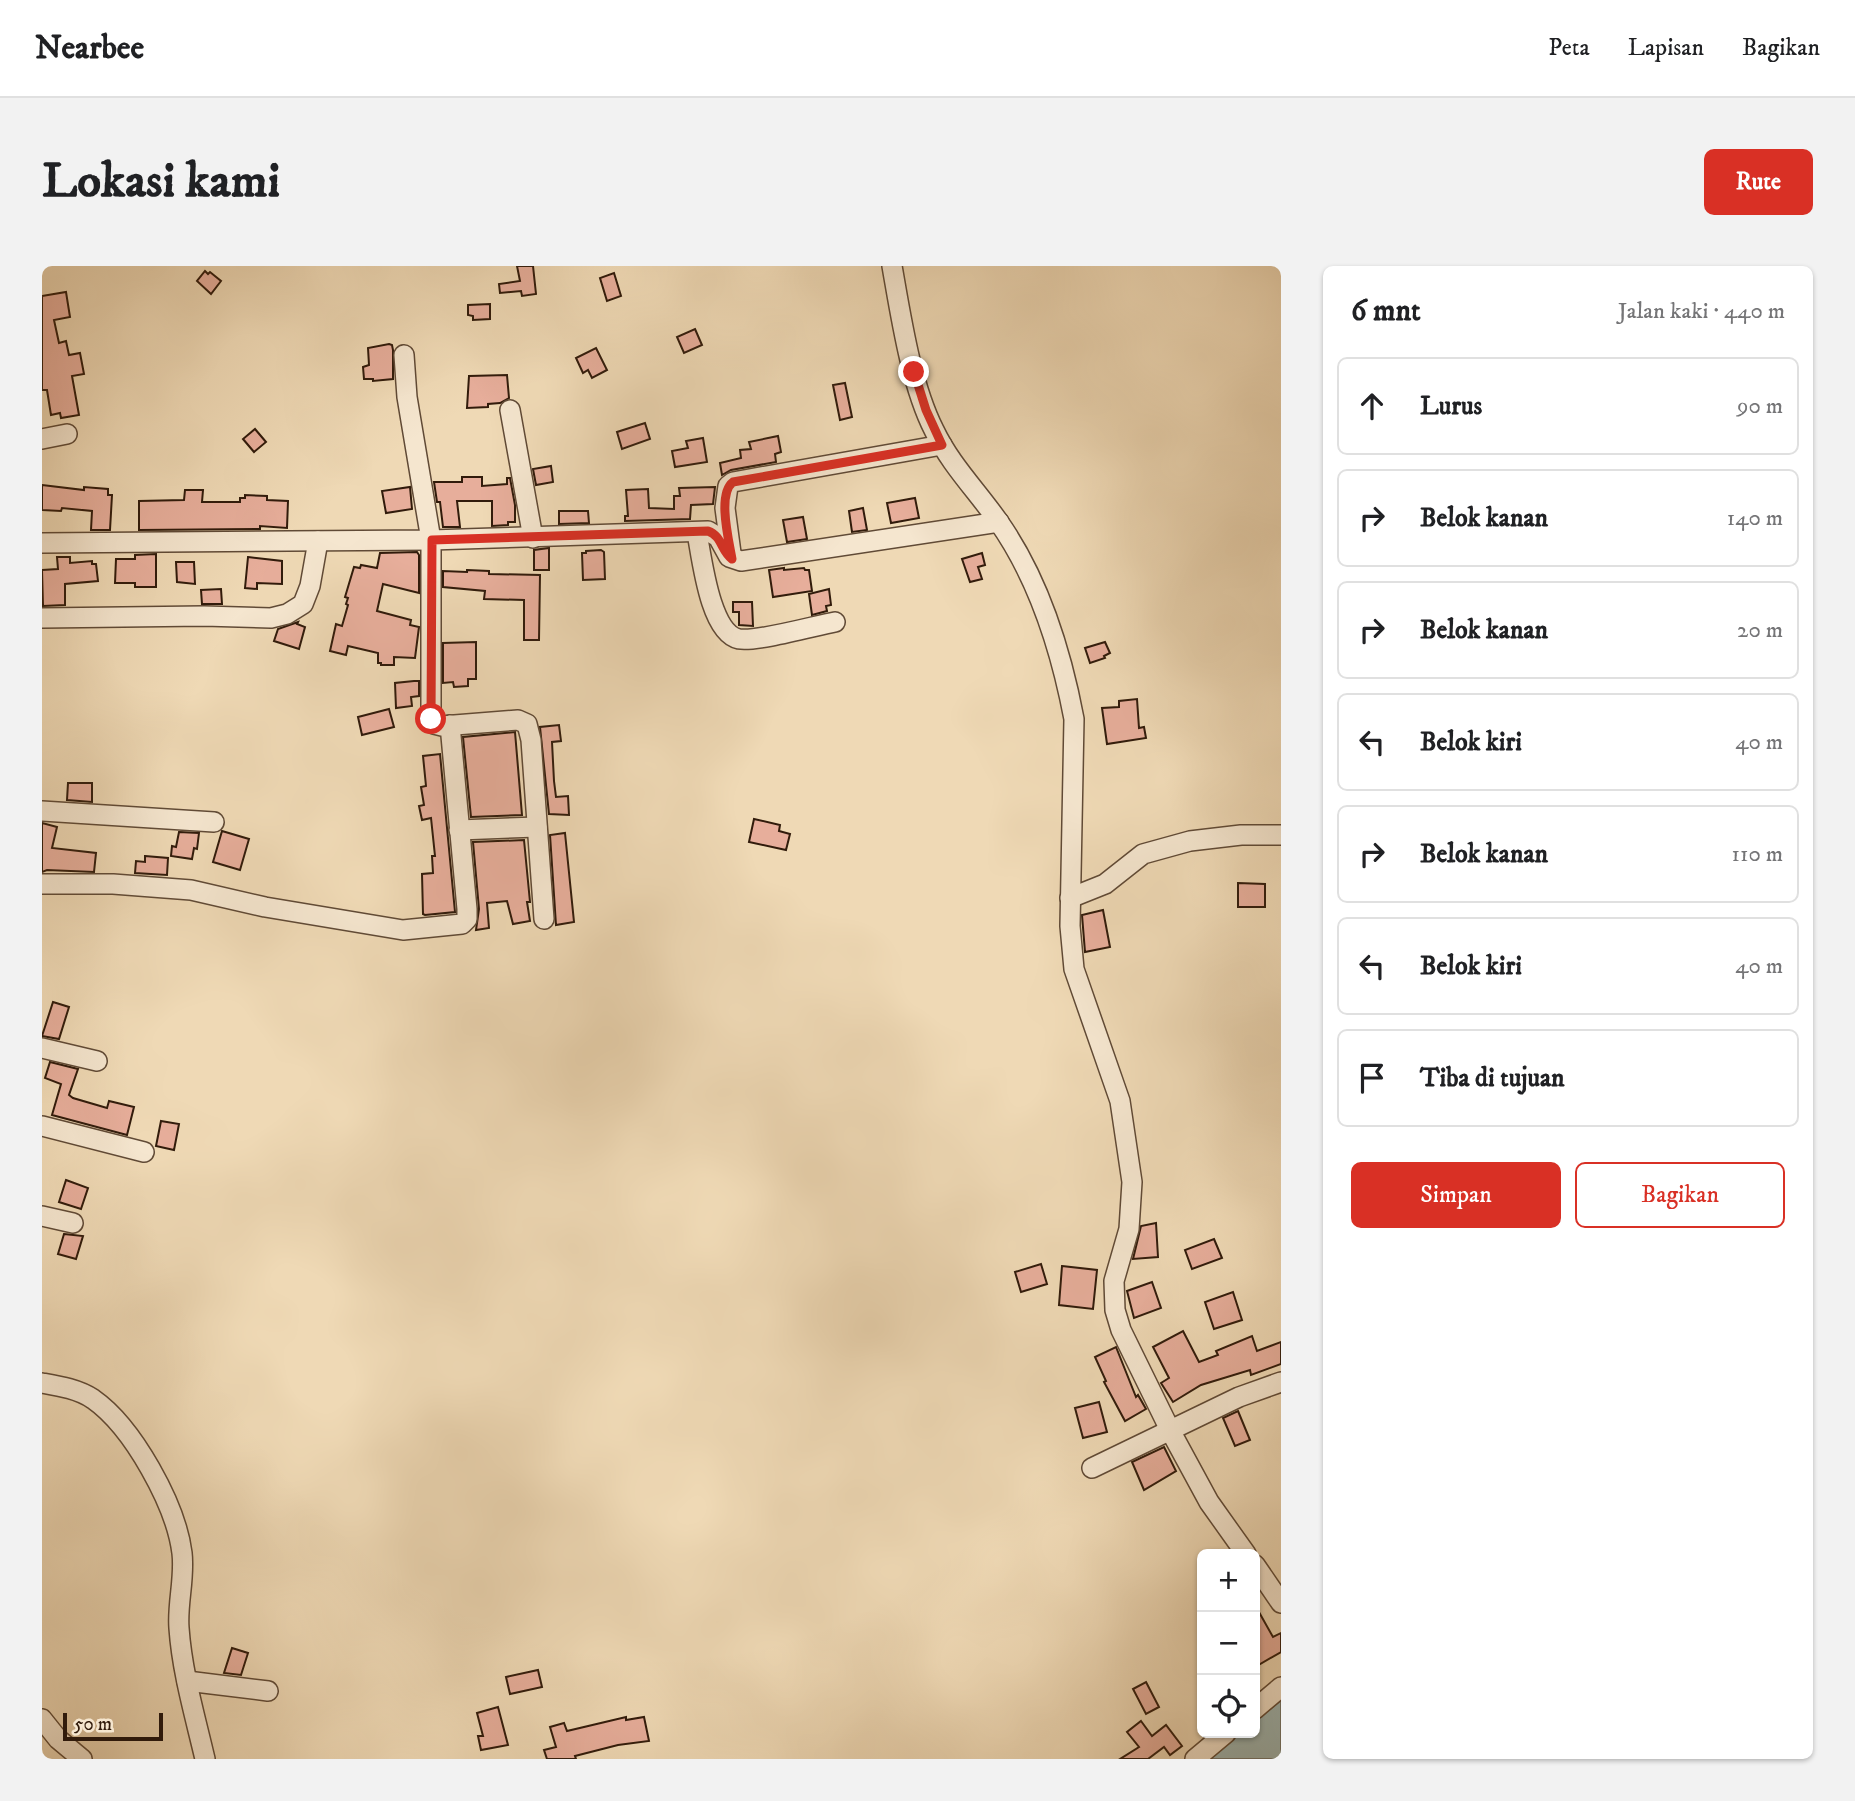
<!DOCTYPE html>
<html lang="id">
<head>
<meta charset="utf-8">
<style>
  body { margin:0; font-family:"IM FELL DW Pica",serif; background:#f2f2f2; color:#202124 }
  .controls { position:absolute; right:21px; bottom:21px; display:grid; overflow:hidden; border-radius:10px; box-shadow:0 2px 5px #0004 }
  .controls button { width:63px; height:63px; display:grid; place-items:center; padding:0; border:0; border-bottom:2px solid #e0e0e0; background:#fff; color:#202124; font:35px sans-serif }
  .scale { position:absolute; left:21px; bottom:18px; width:100px; box-sizing:border-box; padding-left:7px; border:4px solid #311b0b; border-top:0; font-size:19px; line-height:24px; white-space:nowrap; color:#311b0b; -webkit-text-stroke:5px #f5e6cf; paint-order:stroke }
  .stop { position:absolute; width:21px; height:21px; margin:-16px; border:5px solid #d93025; border-radius:50%; background:#fff }
  .stop.end { background:#d93025; border-color:#fff; box-shadow:0 2px 7px #0008 }
  .list { margin:0; padding:0; list-style:none }
  h2 { display:flex; justify-content:space-between; align-items:center; height:91px; margin:0; padding:0 28px; font-size:30px }
  h2 small { font-size:23px; font-weight:400; color:#757577 }
  .list li { display:grid; grid-template-columns:46px 1fr auto; gap:21px; align-items:center; box-sizing:border-box; height:98px; margin:0 14px 14px; padding:0 14px; border:2px solid #e0e0e0; border-radius:10px }
  .list b { display:block; font-size:26px; white-space:nowrap }
  .list em { font-size:23px; font-style:normal; color:#757577 }
  .actions { display:flex; gap:14px; padding:21px 28px }
  .actions a { flex:1; padding:16px 0; border:2px solid #d93025; border-radius:10px; text-align:center; font-size:24px; color:#d93025 }
  .actions .main { background:#d93025; color:#fff }
  .icon { flex:none; width:38px; height:38px; fill:none; stroke:currentColor; stroke-width:2; stroke-linecap:round; stroke-linejoin:round }
  .map { position:relative; flex:none; width:1239px; height:1493px; overflow:hidden; border-radius:10px }
  header { display:flex; align-items:center; gap:42px; box-sizing:border-box; height:98px; padding:0 35px; background:#fff; border-bottom:2px solid #e0e0e0 }
  header strong { font-size:33px }
  nav { display:flex; gap:38px; margin-inline-start:auto; font-size:24px }
  .intro { display:flex; align-items:center; justify-content:space-between; box-sizing:border-box; height:168px; padding:0 42px }
  h1 { margin:0; font-size:49px }
  .button { padding:18px 32px; border-radius:10px; background:#d93025; color:#fff; font-size:24px; font-weight:700 }
  main { display:flex; gap:42px; padding:0 42px }
  aside { flex:1; background:#fff; border-radius:10px; box-shadow:0 2px 5px #0004 }
  .map>svg:first-child { display:block }
</style>
</head>
<body>
<header>
<strong>Nearbee</strong>
<nav><a>Peta</a><a>Lapisan</a><a>Bagikan</a></nav>
</header>
<div class="intro"><h1>Lokasi kami</h1><a class="button">Rute</a></div>
<main>
<div class="map">
<svg width="1239" height="1493" viewBox="0 0 1239 1493">
  <rect width="100%" height="100%" fill="#efd9b5"/>
  <filter id="stains"><feTurbulence type="fractalNoise" baseFrequency=".00286" numOctaves="4"/><feColorMatrix values="0 0 0 0 .2 0 0 0 0 .09 0 0 0 0 .02 0 0 0 .5 -.17"/></filter>
  <radialGradient id="worn" r=".72"><stop offset=".6" stop-color="#630" stop-opacity="0"/><stop offset="1" stop-color="#630" stop-opacity=".3"/></radialGradient>
  <path fill="#9db8b6" stroke="#727972" stroke-width="2" d="M1239,1434V1493H1166L1197,1467H1213V1455Z"/>
  <g fill="#e7ae9b" stroke="#311b0b" stroke-width="2">
    <path d="M475,0H491L494,28L480,30L479,25L458,27L457,18L478,15Z"/>
    <path d="M163,5L166,8L168,6L179,15L169,28L155,15Z"/>
    <path d="M572,7L579,30L565,35L558,12Z"/>
    <path d="M24,26L28,51L12,54L17,77L24,75L27,89L38,87L42,108L30,110L37,149L19,152L18,147L9,149L5,124H0V30Z"/>
    <path d="M448,38V53L431,54V50L426,49V39Z"/>
    <path d="M653,63L660,79L642,87L635,71Z"/>
    <path d="M347,78L350,79L351,84V113L331,115V113H322L321,101L327,99L326,82Z"/>
    <path d="M554,82L565,104L550,112L546,104L541,107L534,92Z"/>
    <path d="M465,109L467,132L458,137L446,138V141L425,142L427,110Z"/>
    <path d="M803,117L810,151L798,154L791,119Z"/>
    <path d="M603,157L608,173L580,183L575,166Z"/>
    <path d="M213,163L224,176L212,186L201,173Z"/>
    <path d="M736,170L739,186L733,188L734,196L689,204L680,209L678,197L699,192L698,184L709,183L707,176Z"/>
    <path d="M661,172L665,196L633,201L630,185L646,182L644,175Z"/>
    <path d="M509,200L511,216L494,219L491,203Z"/>
    <path d="M420,211H440V220L465,218V212H468L473,239V256H466V259L450,260V235H415L418,261H401L398,236H395L392,216H420Z"/>
    <path d="M0,219L42,224V221L66,223V229H70L68,264H49L50,245L20,242L19,245L0,244Z"/>
    <path d="M368,221L370,243L344,247L340,225Z"/>
    <path d="M673,221L671,238L649,239L648,253L583,255V250H586L584,224L606,223L607,242L632,243V230H638L637,222Z"/>
    <path d="M143,224H161L160,236H198V232H203V229L225,230V234L246,235L245,262L218,260V263L97,264V235L142,234Z"/>
    <path d="M873,232L877,252L849,257L845,237Z"/>
    <path d="M821,242L825,264L810,266L807,245Z"/>
    <path d="M517,245H546L547,257L517,258Z"/>
    <path d="M761,251L765,273L745,276L741,254Z"/>
    <path d="M507,282V304H492V284Z"/>
    <path d="M559,284L562,286L563,313L541,314L540,287H544V285Z"/>
    <path d="M375,286L377,289V327L341,318L335,345L369,354L368,359L377,361L373,392L352,391V399H339V397H336V387L306,380L304,389L288,385L294,358L300,360L306,339L304,338L306,332L303,331L312,301L318,302L319,299L335,302L338,287Z"/>
    <path d="M940,287L943,299L936,301L940,313L928,316L920,293Z"/>
    <path d="M114,288V321H93V317H73L74,293H93V289Z"/>
    <path d="M15,291H28V297L50,295V298H54L56,315L23,318V339L1,340L0,304L16,303Z"/>
    <path d="M206,291L240,295V318L215,317V323L203,322Z"/>
    <path d="M134,296H152L153,318L135,316Z"/>
    <path d="M742,302V304L762,302L763,304H767L770,325L731,331L727,304Z"/>
    <path d="M425,304L447,305V308L498,309L497,374H482V334L442,333L443,325L401,321V305L425,306Z"/>
    <path d="M179,323L180,338H160L159,324Z"/>
    <path d="M787,323L789,339L784,340L785,345L770,349L767,328Z"/>
    <path d="M691,336H710L711,360L697,359V346H691Z"/>
    <path d="M256,356L255,358L263,361L257,383L232,375L236,363Z"/>
    <path d="M434,376V413H426V420L412,421L411,416L401,417V377Z"/>
    <path d="M1063,376L1068,387L1062,390L1063,392L1048,397L1043,382Z"/>
    <path d="M372,415H377V430L369,431L370,440L354,442L353,417Z"/>
    <path d="M1095,433L1097,462L1102,461L1104,472L1065,478L1060,442L1077,441V435Z"/>
    <path d="M347,443L352,461L320,469L316,451Z"/>
    <path d="M517,459L519,475L510,476L512,515L514,531L526,530L527,549L507,548L498,461Z"/>
    <path d="M473,466L480,549L429,551L421,471Z"/>
    <path d="M398,488L413,646L383,649L381,648L380,608L391,607L390,590H393L389,552L380,554L377,540L382,539L379,521L384,520L381,490Z"/>
    <path d="M26,517H50V536L25,534Z"/>
    <path d="M712,553L738,559L737,565L748,568L744,584L707,576Z"/>
    <path d="M0,557L15,561L10,582L54,587L52,606L5,604L0,606Z"/>
    <path d="M180,565L207,573L198,604L171,596Z"/>
    <path d="M137,566L157,567L155,583L152,582L150,593L129,590L130,580L134,581Z"/>
    <path d="M523,567L532,656L514,659L508,569Z"/>
    <path d="M482,574L488,636H485L488,655L471,658L465,635L445,637L447,662L434,664L437,643L431,576Z"/>
    <path d="M103,590L126,592L125,609L93,607L94,595L103,596Z"/>
    <path d="M1196,617L1223,618V641H1196Z"/>
    <path d="M1061,644L1068,681L1043,686L1040,649Z"/>
    <path d="M11,736L27,741L17,773L0,770Z"/>
    <path d="M8,796L36,803L27,829L31,832L65,842L67,835L92,841L85,869L10,849L19,818L3,812Z"/>
    <path d="M119,855L137,858L132,884L114,880Z"/>
    <path d="M24,914L46,922L39,943L17,936Z"/>
    <path d="M1114,957L1116,991L1091,993L1099,960Z"/>
    <path d="M22,968L41,970L34,993L16,988Z"/>
    <path d="M1172,973L1180,992L1150,1003L1143,984Z"/>
    <path d="M999,998L1005,1018L979,1026L973,1006Z"/>
    <path d="M1020,1000L1055,1004L1051,1043L1017,1039Z"/>
    <path d="M1110,1016L1119,1042L1092,1052L1085,1025Z"/>
    <path d="M1191,1026L1200,1054L1172,1063L1163,1036Z"/>
    <path d="M1141,1065L1157,1096L1176,1089L1174,1085L1210,1070L1215,1085L1239,1076V1098L1209,1109L1208,1104L1159,1119L1131,1136L1119,1117L1127,1112L1111,1081Z"/>
    <path d="M1074,1081L1094,1131L1096,1129L1104,1143L1083,1155L1062,1116L1064,1115L1053,1091Z"/>
    <path d="M1057,1136L1065,1166L1041,1172L1033,1142Z"/>
    <path d="M1196,1145L1208,1174L1193,1180L1181,1152Z"/>
    <path d="M1122,1181L1134,1205L1102,1224L1090,1196Z"/>
    <path d="M1213,1339L1231,1371L1239,1367V1386L1213,1401Z"/>
    <path d="M190,1382L206,1387L199,1409L182,1407Z"/>
    <path d="M496,1404L500,1421L468,1428L464,1411Z"/>
    <path d="M1104,1416L1117,1441L1104,1448L1091,1423Z"/>
    <path d="M456,1441L466,1479L439,1484L436,1470H441L435,1447Z"/>
    <path d="M584,1451V1454L602,1451L607,1475L576,1479L533,1490L534,1493H505L502,1484L514,1481L508,1461L522,1457L525,1465Z"/>
    <path d="M1099,1455L1110,1470L1124,1459L1140,1480L1128,1489L1122,1481L1106,1493H1078L1097,1481L1085,1466Z"/>
  </g>
  <g fill="none" stroke-linecap="round" stroke-linejoin="round">
    <g stroke="#604a36" stroke-width="22">
      <g id="minor">
        <path d="M850,0C859,51 869,119 892,164C908,198 935,225 956,255C997,313 1019,384 1032,453L1028,660L1032,703L1078,835L1090,916L1087,963L1072,1015L1073,1044L1079,1064L1129,1166L1167,1236L1204,1288"/>
        <path d="M362,89L365,131L389,274V453L392,458L400,460L476,454L485,458L489,474L502,653"/>
        <path d="M468,144L491,272"/>
        <path d="M0,173L25,168"/>
        <path d="M655,267C660,293 668,367 697,373C715,376 772,360 793,356"/>
        <path d="M0,277L389,274L666,265L676,271L687,291L699,295L957,256"/>
        <path d="M689,287L683,242L686,220L691,216L900,179"/>
        <path d="M0,352L162,350L229,352L245,348L261,338L268,320L276,275"/>
        <path d="M0,545L172,556"/>
        <path d="M417,564L495,561"/>
        <path d="M0,618H71L149,624L223,641L361,664L420,658L425,653V643L408,459"/>
        <path d="M1028,632L1063,618L1101,588L1148,575L1199,569H1239"/>
        <path d="M0,782L55,795"/>
        <path d="M0,860L102,886"/>
        <path d="M0,950L31,957"/>
        <path d="M0,1117C17,1120 36,1123 51,1133C91,1161 134,1239 140,1287C143,1312 135,1338 137,1362C140,1406 153,1450 163,1493"/>
        <path d="M1050,1202L1197,1131L1239,1116"/>
        <path d="M1213,1299L1239,1337"/>
        <path d="M145,1415L226,1425"/>
        <path d="M1213,1443L1239,1421"/>
        <path d="M0,1453L16,1473L40,1493"/>
        <path d="M1153,1493L1184,1467"/>
      </g>
    </g>
    <use href="#minor" stroke="#f5e6cf" stroke-width="19"/>
  </g>
  <g fill="none" stroke-linecap="round" stroke-linejoin="round">
    <path stroke="#d93025" stroke-width="9" d="M389,453L390,274L666,265C680,270 679,285 690,293C687,275 675,228 691,216L900,179L884,144L872,106"/>
  </g>
  <rect width="100%" height="100%" filter="url(#stains)"/>
  <rect width="100%" height="100%" fill="url(#worn)"/>
</svg>
<div class="controls">
<button>+</button>
<button>−</button>
<button><svg class="icon" aria-label="locate" viewBox="0 0 24 24"><circle cx="12" cy="12" r="6"/><path d="M12 2v4M12 18v4M2 12h4M18 12h4"/></svg></button>
</div>
<div class="scale">50 m</div>
<div class="stop" style="left:389px;top:453px"></div>
<div class="stop end" style="left:872px;top:106px"></div>
</div>
<aside>
<h2>6 mnt<small>Jalan kaki · 440 m</small></h2>
<ul class="list">
<li><svg class="icon" aria-label="ahead" viewBox="0 0 24 24"><path d="M12 20V5M6 11l6-6 6 6"/></svg><div><b>Lurus</b></div><em>90 m</em></li>
<li><svg class="icon" aria-label="right" viewBox="0 0 24 24"><path d="M7 20v-9h11M14 6l5 5-5 5"/></svg><div><b>Belok kanan</b></div><em>140 m</em></li>
<li><svg class="icon" aria-label="right" viewBox="0 0 24 24"><path d="M7 20v-9h11M14 6l5 5-5 5"/></svg><div><b>Belok kanan</b></div><em>20 m</em></li>
<li><svg class="icon" aria-label="left" viewBox="0 0 24 24"><path d="M17 20v-9H6M10 6l-5 5 5 5"/></svg><div><b>Belok kiri</b></div><em>40 m</em></li>
<li><svg class="icon" aria-label="right" viewBox="0 0 24 24"><path d="M7 20v-9h11M14 6l5 5-5 5"/></svg><div><b>Belok kanan</b></div><em>110 m</em></li>
<li><svg class="icon" aria-label="left" viewBox="0 0 24 24"><path d="M17 20v-9H6M10 6l-5 5 5 5"/></svg><div><b>Belok kiri</b></div><em>40 m</em></li>
<li><svg class="icon" aria-label="arrive" viewBox="0 0 24 24"><path d="M6 21V4h12l-3 4 3 4H6"/></svg><div><b>Tiba di tujuan</b></div></li>
</ul>
<div class="actions"><a class="main">Simpan</a><a>Bagikan</a></div>
</aside>
</main>
</body>
</html>
